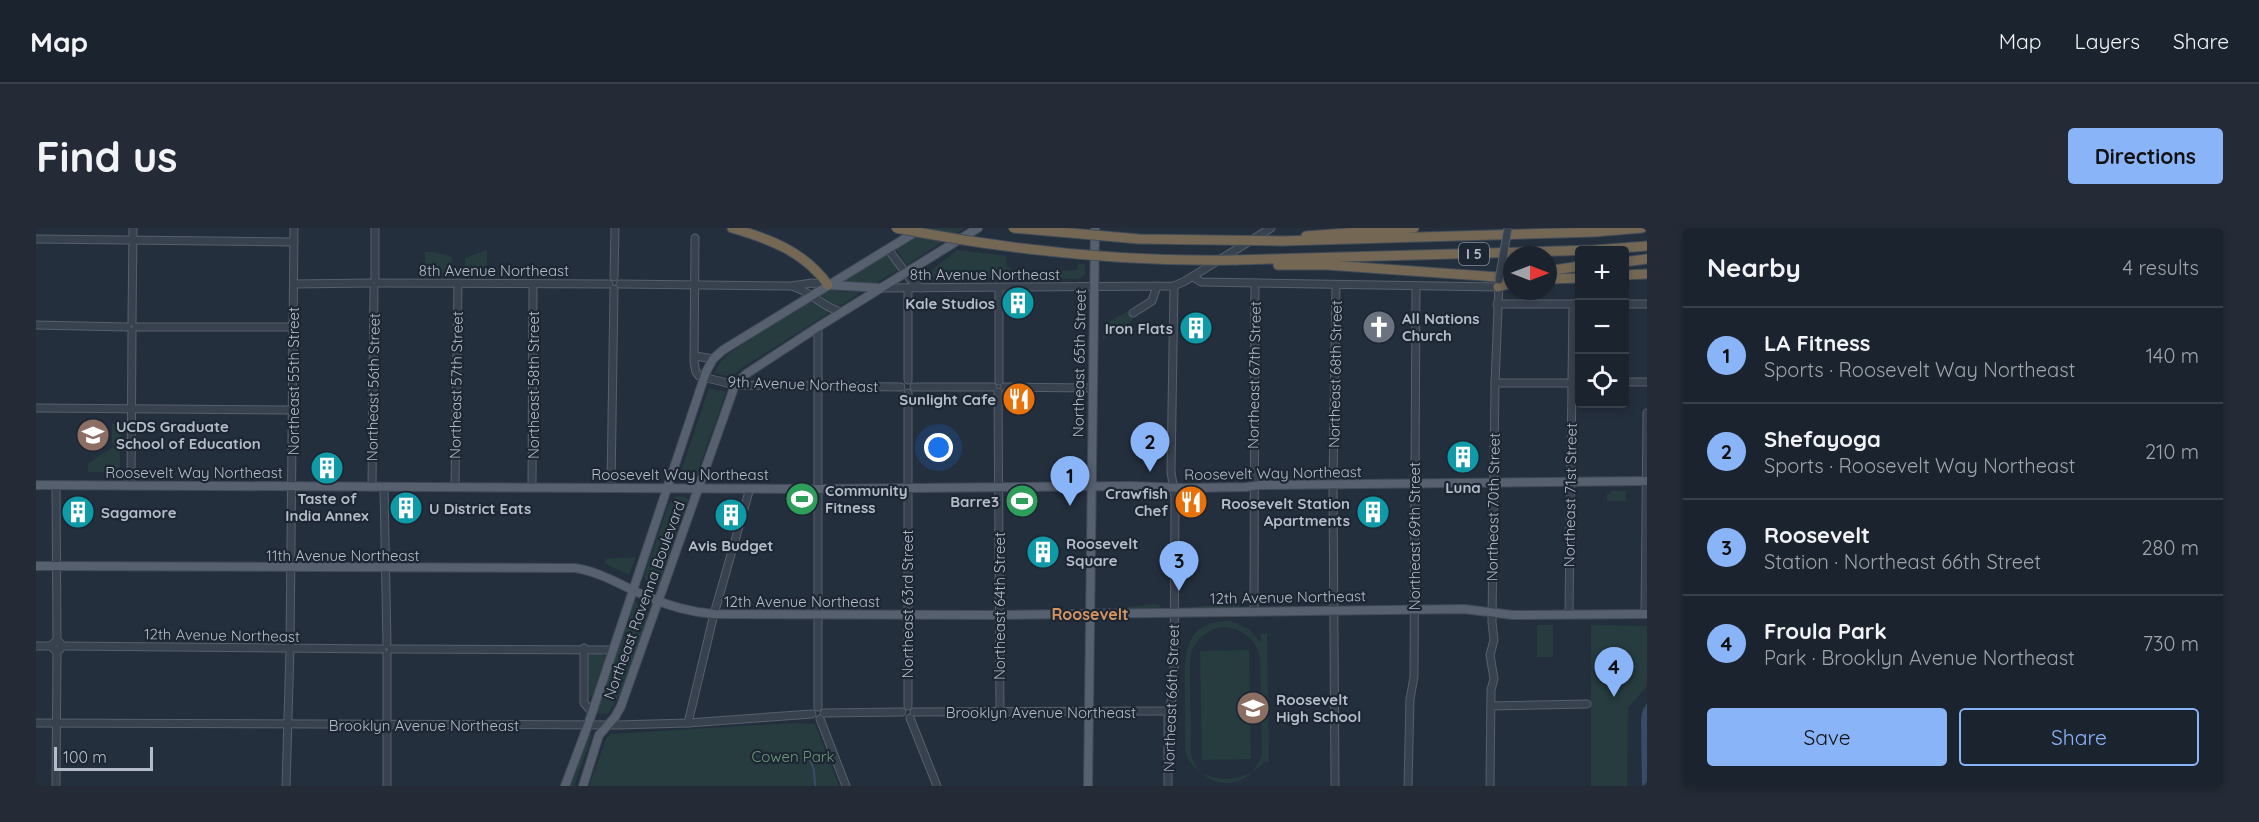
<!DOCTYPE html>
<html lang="en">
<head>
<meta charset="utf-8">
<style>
  body { margin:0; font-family:Quicksand,sans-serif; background:#242b36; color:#f1f3f6 }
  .controls { position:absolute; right:18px; top:18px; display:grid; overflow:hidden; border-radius:6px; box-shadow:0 3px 9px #0003 }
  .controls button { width:54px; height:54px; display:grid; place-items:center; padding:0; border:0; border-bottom:2px solid #39404a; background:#1b232e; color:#f1f3f6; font:30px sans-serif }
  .compass { position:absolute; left:1467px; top:18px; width:54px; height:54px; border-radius:50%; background:#1b232e; box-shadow:0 3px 9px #0003; rotate:90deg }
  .scale { position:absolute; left:18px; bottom:15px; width:99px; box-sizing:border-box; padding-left:6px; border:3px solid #b4bcc9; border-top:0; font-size:16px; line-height:21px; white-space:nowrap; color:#b4bcc9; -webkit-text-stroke:4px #1d2633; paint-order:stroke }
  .you { position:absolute; left:903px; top:220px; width:21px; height:21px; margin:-15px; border:4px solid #fff; border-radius:50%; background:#1a73e8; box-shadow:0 0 0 9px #1a73e833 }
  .badge { display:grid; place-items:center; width:39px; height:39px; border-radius:50%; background:#8ab4f8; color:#111; font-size:20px; font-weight:700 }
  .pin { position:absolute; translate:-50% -50px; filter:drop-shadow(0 2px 3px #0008) }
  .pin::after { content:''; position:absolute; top:32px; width:21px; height:18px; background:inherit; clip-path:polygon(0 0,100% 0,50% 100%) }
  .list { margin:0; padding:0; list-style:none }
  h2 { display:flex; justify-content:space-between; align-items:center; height:78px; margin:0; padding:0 24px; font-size:26px }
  h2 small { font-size:20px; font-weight:400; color:#a0a4aa }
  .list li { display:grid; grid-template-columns:39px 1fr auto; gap:18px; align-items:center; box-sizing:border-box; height:96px; padding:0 24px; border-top:2px solid #39404a }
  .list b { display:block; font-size:22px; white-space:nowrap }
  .list p { margin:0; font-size:20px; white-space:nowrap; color:#a0a4aa }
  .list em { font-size:20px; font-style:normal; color:#a0a4aa }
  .actions { display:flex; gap:12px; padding:18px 24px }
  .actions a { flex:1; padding:14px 0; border:2px solid #8ab4f8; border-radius:6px; text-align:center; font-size:21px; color:#8ab4f8 }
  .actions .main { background:#8ab4f8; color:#111 }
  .icon { flex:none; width:33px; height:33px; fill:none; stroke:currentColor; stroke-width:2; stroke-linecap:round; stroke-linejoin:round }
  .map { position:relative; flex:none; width:1611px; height:558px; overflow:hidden; border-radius:6px }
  header { display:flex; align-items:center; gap:36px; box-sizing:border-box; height:84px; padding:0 30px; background:#1b232e; border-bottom:2px solid #39404a }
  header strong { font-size:28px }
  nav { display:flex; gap:33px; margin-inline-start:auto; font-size:21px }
  .intro { display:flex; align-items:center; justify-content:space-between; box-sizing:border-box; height:144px; padding:0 36px }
  h1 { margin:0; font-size:42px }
  .button { padding:15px 27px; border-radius:6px; background:#8ab4f8; color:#111; font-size:21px; font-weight:700 }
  main { display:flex; gap:36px; padding:0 36px }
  aside { flex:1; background:#1b232e; border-radius:6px; box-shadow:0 3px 9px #0003 }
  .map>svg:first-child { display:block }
</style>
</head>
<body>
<header>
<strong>Map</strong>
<nav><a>Map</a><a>Layers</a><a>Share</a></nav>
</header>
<div class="intro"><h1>Find us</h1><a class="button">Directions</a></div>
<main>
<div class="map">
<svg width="1611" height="558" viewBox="0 0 1611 558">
  <rect width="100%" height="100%" fill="#242f3e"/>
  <g fill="#263c3f" fill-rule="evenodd">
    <path d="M891,0H929L870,37L860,20Z"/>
    <path d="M451,22V45L428,46L429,30Z"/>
    <path d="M921,22L971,28L970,37C977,44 981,44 990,44L991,50L887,49Z"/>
    <path d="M389,24H399L416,29L415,45H389Z"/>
    <path d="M851,25L862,42L838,56L806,54Z"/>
    <path d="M1042,36H1049V46L1044,51L998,50V46L1004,44L1041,42Z"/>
    <path d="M796,60L804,64H825L808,76L798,78L786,71L787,66Z"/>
    <path d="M776,72L780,73L793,85L704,141L695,149L678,145L686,132L696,123Z"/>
    <path d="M1099,79L1096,93L1067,111L1068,97Z"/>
    <path d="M673,160L690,164L660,249H643Z"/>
    <path d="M76,196H85V217L81,218H84V244H52V236L78,218L76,217Z"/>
    <path d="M1574,263H1590V273H1571V266H1574Z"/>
    <path d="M643,268L652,270V273L622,359C615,359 610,355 608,348L632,278L638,269Z"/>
    <path d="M600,329L593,347L568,335L570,331Z"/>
    <path d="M599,373L613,385L584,466L572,486L560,485Z"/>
    <path d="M1117,376L1124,377L1125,380L1077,381Z"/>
    <path d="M1184,376L1203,377V379L1152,380Z"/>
    <path d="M1194,393L1213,401L1224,414L1225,406H1231L1233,534H1228C1209,558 1159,558 1149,523C1149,505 1149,486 1149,467C1148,432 1145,392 1194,393ZM1185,399C1205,399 1219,410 1224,429L1226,526C1221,540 1213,551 1198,554C1181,558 1163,548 1157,532C1153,522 1155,510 1155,500C1154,477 1154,454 1154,431C1157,413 1168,403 1185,399Z"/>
    <rect x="1501" y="397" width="16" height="32"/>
    <path d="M1555,397L1611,398V458L1592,480L1591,558H1555Z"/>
    <path d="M1213,422L1215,531L1166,532L1164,423Z"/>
    <path d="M566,425L569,430L556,468L553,469L552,427Z"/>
    <path d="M758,495L779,496L803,558H553L570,511L575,506Z"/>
    <path d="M553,505L556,508L538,558H533Z"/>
  </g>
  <path fill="#394c67" d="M1611,475V558H1606L1605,491L1607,482Z"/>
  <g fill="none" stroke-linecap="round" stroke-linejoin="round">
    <path stroke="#394c67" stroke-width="2" d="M772,526L778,542L779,558"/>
    <g stroke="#565f6c" stroke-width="9">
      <g id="minor">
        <path d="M659,10L658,134L660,144L663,148L699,157L865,159"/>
        <path d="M0,11L258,14"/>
        <path d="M852,21L875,52L885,60"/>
        <path d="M578,49L579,0"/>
        <path d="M1157,49L1165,54L1462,59"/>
        <path d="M339,51V0"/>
        <path d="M342,55L573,56"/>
        <path d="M258,56L334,55"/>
        <path d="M584,56L755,58L776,55L792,57"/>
        <path d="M758,59C776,64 787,80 806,84"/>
        <path d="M845,60L1138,58L1149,53L1235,0"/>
        <path d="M1461,76H1544"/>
        <path d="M1588,76H1611"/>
        <path d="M1097,85L1116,73L1121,58"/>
        <path d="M96,94L97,0"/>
        <path d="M0,97L91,99"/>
        <path d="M100,99H257"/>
        <path d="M659,128L677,131"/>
        <path d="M872,152V60"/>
        <path d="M963,153V60"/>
        <path d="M1588,154H1611"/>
        <path d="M1459,155H1544"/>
        <path d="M878,159H957"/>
        <path d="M968,159L1056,160"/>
        <path d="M962,164L964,484"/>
        <path d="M0,180L256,182"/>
        <path d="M20,257L21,414"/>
        <path d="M95,258L96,103"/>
        <path d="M336,259L338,59"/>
        <path d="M348,259L351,417"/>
        <path d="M419,259L422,55"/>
        <path d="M496,259L497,56"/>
        <path d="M575,259L578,61"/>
        <path d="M1218,382L1219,55"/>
        <path d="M1609,385L1611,185"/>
        <path d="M1533,386L1537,76"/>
        <circle cx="21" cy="418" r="4.5"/>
        <path d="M0,418H17"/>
        <path d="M26,418L346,421"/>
        <path d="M548,420V475L556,484"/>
        <path d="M355,421L577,422"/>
        <path d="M351,426V558"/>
        <path d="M872,478V165"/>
        <path d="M1455,478L1551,476"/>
        <path d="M782,479V99"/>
        <path d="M878,484L1132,483"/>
        <path d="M788,485L866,484"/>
        <path d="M874,490L901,558"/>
        <path d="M784,491L810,558"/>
        <path d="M0,495L581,497L652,495L776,486"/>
        <path d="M652,495L678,386L714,260"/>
        <path d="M20,558L21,422"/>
        <path d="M250,558L254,421L258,0"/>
        <path d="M1132,558V483L1138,465L1139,269L1135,244L1138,58"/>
        <path d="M1299,558L1297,257L1300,57"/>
        <path d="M1372,558L1374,471L1378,449L1380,58"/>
        <path d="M1454,558L1455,462L1458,451L1454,427L1458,412L1456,394L1459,155L1463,55"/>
      </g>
    </g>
    <g stroke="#414a57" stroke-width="10">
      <g id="major">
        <path d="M792,57L845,60"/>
        <path d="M0,257L782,261L1094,258L1148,260L1210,259L1225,257L1611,253"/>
        <path d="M0,338L539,340C565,344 586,358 610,368C632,378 654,384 678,386L963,387L1428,381L1477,387L1611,386"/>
        <path d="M529,558L552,497L670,144L677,131L687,122L886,0"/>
        <path d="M547,558L563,507L579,489L585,478L699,157L710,146L782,99L942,0"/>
        <path d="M1052,558L1059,0"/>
      </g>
    </g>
    <g stroke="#434c59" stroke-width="11">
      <g id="highway">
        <path d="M696,0C734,11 769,24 792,57"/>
        <path d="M1270,8L1378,0"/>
        <path d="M1246,13L1558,4L1606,0"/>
        <path d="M1200,32L1558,22L1611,18"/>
        <path d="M1588,34L1611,31"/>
        <path d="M1242,37H1291L1476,50"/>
        <path d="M1512,43L1544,38"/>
        <path d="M1588,47L1611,46"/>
        <path d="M1512,51L1544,50"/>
        <path d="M1462,59L1476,55"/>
      </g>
    </g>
    <use href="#minor" stroke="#38414e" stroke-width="7"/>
    <use href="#major" stroke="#56606e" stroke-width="8"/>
    <use href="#highway" stroke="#746855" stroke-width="9"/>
    <g stroke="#565f6c" stroke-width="9" stroke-linecap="butt">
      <path id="minor-bridge" d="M1463,52L1472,0"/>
    </g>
    <g stroke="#434c59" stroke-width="11" stroke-linecap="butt">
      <g id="highway-bridge">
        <path d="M860,0C972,22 1086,34 1200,32"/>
        <path d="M977,0L1103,11L1246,13"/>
      </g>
    </g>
    <use href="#minor-bridge" stroke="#38414e" stroke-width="7"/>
    <use href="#highway-bridge" stroke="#746855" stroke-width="9"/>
  </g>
  <defs>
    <g id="building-disc" transform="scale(1.725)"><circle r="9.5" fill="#0f9aa8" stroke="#1d2633"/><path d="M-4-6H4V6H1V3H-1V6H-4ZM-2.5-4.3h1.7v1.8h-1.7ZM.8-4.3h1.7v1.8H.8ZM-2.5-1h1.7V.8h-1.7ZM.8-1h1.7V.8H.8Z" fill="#fff"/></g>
    <g id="church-disc" transform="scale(1.725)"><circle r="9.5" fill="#6b7280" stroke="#1d2633"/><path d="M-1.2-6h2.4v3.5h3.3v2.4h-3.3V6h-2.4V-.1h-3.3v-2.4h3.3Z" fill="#fff"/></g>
    <g id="restaurant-disc" transform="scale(1.725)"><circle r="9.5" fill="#e8710a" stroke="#1d2633"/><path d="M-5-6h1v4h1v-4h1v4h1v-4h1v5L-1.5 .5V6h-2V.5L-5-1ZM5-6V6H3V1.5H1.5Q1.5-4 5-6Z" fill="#fff"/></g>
    <g id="university-disc" transform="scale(1.725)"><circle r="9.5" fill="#8d6e63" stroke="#1d2633"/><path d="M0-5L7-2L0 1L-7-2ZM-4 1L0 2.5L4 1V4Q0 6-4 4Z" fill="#fff"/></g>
    <g id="stadium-disc" transform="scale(1.725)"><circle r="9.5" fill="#2e9e5b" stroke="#1d2633"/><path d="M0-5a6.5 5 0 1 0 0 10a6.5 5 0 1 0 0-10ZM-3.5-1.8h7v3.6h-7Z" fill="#fff"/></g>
    <g id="school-disc" transform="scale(1.725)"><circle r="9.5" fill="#8d6e63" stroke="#1d2633"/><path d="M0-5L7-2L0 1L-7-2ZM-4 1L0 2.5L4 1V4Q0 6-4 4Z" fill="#fff"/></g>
  </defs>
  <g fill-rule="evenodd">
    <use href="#building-disc" x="982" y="75"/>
    <use href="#church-disc" x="1343" y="99"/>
    <use href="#building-disc" x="1160" y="100"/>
    <use href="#restaurant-disc" x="983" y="171"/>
    <use href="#university-disc" x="57" y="207"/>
    <use href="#building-disc" x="1427" y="229"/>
    <use href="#building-disc" x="291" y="240"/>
    <use href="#stadium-disc" x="766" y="271"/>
    <use href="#stadium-disc" x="986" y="273"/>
    <use href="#restaurant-disc" x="1155" y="274"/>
    <use href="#building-disc" x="370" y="280"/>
    <use href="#building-disc" x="42" y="284"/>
    <use href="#building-disc" x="1337" y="284"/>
    <use href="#building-disc" x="695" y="287"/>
    <use href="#building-disc" x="1007" y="324"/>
    <use href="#school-disc" x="1217" y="480"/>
  </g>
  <g text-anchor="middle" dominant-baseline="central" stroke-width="4.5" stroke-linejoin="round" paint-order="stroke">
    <rect fill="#1d2633" stroke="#878f9c" stroke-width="1.5" x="1423" y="15" width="30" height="22" rx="4.5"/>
    <g font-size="14" font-weight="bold" fill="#b4bcc9">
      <text x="1438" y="26">I 5</text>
    </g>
    <g font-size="15" fill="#b4bcc9" stroke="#1d2633">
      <text x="458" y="42">8th Avenue Northeast</text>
      <text x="949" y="46">8th Avenue Northeast</text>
      <text transform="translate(1043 135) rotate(-89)">Northeast 65th Street</text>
      <text transform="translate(1299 146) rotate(-89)">Northeast 68th Street</text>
      <text transform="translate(1218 147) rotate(-89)">Northeast 67th Street</text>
      <text transform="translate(257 153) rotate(-90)">Northeast 55th Street</text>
      <text transform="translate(767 156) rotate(2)">9th Avenue Northeast</text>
      <text transform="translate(420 157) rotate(-89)">Northeast 57th Street</text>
      <text transform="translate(497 157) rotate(-90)">Northeast 58th Street</text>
      <text transform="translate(337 159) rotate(-89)">Northeast 56th Street</text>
      <text x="158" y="244">Roosevelt Way Northeast</text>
      <text transform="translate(1237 245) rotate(-1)">Roosevelt Way Northeast</text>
      <text x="644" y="246">Roosevelt Way Northeast</text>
      <text transform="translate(1534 267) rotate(-89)">Northeast 71st Street</text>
      <text transform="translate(1457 279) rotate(-89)">Northeast 70th Street</text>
      <text transform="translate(1378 308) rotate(-90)">Northeast 69th Street</text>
      <text x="307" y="327">11th Avenue Northeast</text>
      <text transform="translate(1252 369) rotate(-1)">12th Avenue Northeast</text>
      <text transform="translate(608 372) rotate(-70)">Northeast Ravenna Boulevard</text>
      <text x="766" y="373">12th Avenue Northeast</text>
      <text transform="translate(871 376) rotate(-90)">Northeast 63rd Street</text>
      <text transform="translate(963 378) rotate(-90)">Northeast 64th Street</text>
      <text transform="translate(186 407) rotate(1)">12th Avenue Northeast</text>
      <text transform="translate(1135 470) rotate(-88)">Northeast 66th Street</text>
      <text x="1005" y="484">Brooklyn Avenue Northeast</text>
      <text x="388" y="497">Brooklyn Avenue Northeast</text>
    </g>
    <g font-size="15" font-weight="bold" fill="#b4bcc9" stroke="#1d2633" text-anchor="start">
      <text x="959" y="75" text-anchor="end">Kale Studios</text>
      <text x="1366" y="90">All Nations<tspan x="1366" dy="17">Church</tspan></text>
      <text x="1137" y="100" text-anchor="end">Iron Flats</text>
      <text x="960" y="171" text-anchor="end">Sunlight Cafe</text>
      <text x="80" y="198">UCDS Graduate<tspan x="80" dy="17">School of Education</tspan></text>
      <text x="1427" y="259" text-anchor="middle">Luna</text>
      <text x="789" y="262">Community<tspan x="789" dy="17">Fitness</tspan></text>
      <text x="1132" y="265" text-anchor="end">Crawfish<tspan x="1132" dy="17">Chef</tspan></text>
      <text x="291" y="270" text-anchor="middle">Taste of<tspan x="291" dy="17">India Annex</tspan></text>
      <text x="963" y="273" text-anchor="end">Barre3</text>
      <text x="1314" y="275" text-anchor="end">Roosevelt Station<tspan x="1314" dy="17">Apartments</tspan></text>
      <text x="393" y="280">U District Eats</text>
      <text x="65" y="284">Sagamore</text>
      <text x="1030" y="315">Roosevelt<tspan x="1030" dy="17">Square</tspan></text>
      <text x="695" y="317" text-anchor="middle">Avis Budget</text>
      <text x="1240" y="471">Roosevelt<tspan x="1240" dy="17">High School</tspan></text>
    </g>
    <g font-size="15" fill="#6b9a76" stroke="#1d2633">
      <text x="757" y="528">Cowen Park</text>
    </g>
    <g font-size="16" font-weight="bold" fill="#d59563" stroke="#1d2633">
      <text x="1054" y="386">Roosevelt</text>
    </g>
  </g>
</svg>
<div class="controls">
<button>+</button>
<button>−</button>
<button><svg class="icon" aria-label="locate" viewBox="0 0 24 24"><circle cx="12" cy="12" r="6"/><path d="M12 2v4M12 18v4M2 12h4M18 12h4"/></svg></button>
</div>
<svg class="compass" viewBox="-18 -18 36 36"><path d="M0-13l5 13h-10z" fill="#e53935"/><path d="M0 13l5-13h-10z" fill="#a0a4aa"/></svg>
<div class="scale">100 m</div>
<div class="you"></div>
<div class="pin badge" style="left:1034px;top:278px">1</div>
<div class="pin badge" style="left:1114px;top:244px">2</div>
<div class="pin badge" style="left:1143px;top:363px">3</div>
<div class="pin badge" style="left:1578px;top:469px">4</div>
</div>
<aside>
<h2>Nearby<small>4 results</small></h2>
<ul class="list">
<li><span class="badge">1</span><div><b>LA Fitness</b><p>Sports · Roosevelt Way Northeast</p></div><em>140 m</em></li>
<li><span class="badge">2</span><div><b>Shefayoga</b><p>Sports · Roosevelt Way Northeast</p></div><em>210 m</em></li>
<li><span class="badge">3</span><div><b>Roosevelt</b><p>Station · Northeast 66th Street</p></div><em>280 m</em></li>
<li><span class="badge">4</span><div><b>Froula Park</b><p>Park · Brooklyn Avenue Northeast</p></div><em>730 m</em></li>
</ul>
<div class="actions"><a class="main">Save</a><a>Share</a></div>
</aside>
</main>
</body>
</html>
